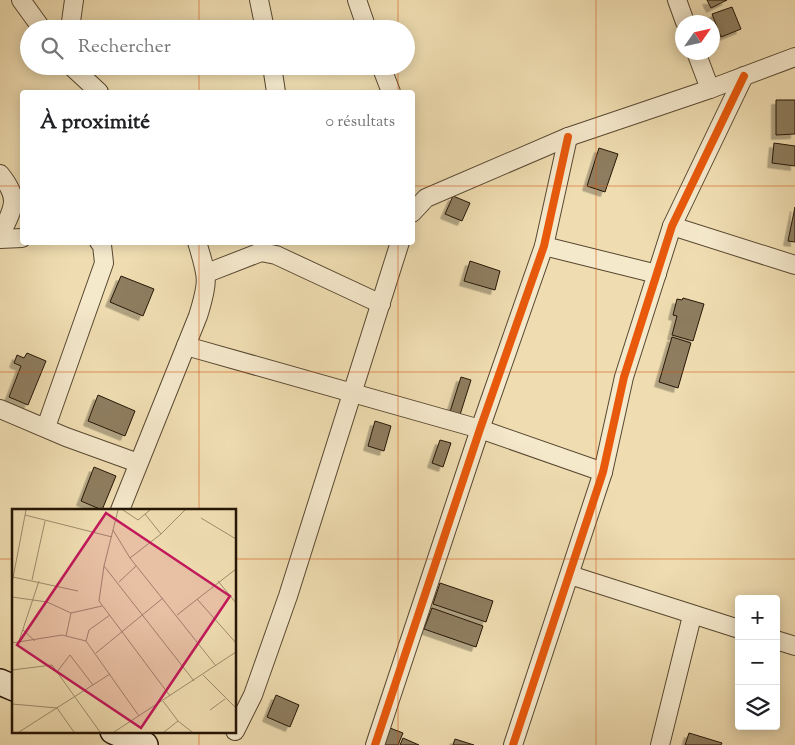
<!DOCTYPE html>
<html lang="fr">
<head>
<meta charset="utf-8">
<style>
  body { margin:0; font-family:"Sorts Mill Goudy",serif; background:#f2f2f2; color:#202124 }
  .controls { position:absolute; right:15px; bottom:15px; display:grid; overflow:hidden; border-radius:5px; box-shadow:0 2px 12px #0003 }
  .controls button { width:45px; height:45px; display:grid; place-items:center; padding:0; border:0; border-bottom:1px solid #e0e0e0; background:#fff; color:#202124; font:25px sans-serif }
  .compass { position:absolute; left:675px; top:15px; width:45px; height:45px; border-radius:50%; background:#fff; box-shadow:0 2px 12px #0003; rotate:56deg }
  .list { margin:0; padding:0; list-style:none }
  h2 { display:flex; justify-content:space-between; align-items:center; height:65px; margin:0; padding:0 20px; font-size:21px }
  h2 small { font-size:16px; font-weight:400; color:#757577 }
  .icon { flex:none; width:28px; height:28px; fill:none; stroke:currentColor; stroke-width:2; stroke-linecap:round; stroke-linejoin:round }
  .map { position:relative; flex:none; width:795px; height:745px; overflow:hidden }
  .search { position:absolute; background:#fff; box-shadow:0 2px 12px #0003; left:20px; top:20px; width:395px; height:55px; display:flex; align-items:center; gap:12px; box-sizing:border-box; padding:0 18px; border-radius:28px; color:#757577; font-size:19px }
  .panel { position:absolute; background:#fff; box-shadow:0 2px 12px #0003; left:20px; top:90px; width:395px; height:155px; border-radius:5px }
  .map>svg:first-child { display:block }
</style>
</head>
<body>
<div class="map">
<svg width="795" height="745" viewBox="0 0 795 745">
  <defs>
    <filter id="shadow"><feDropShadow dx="-4.5" dy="4.5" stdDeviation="0" flood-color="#0004"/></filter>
  </defs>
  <rect width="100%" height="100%" fill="#efddb1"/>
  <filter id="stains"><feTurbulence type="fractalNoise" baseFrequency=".004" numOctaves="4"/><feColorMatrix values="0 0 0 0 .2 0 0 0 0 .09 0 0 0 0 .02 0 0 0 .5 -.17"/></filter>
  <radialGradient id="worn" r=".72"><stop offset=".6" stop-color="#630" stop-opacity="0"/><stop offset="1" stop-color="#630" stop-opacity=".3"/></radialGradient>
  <g fill="#8e7d5f" stroke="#251606" filter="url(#shadow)">
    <path d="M707,0H727L711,8Z"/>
    <path d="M732,7L741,29L721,37L712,14Z"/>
    <path d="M776,100H795V134L776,135Z"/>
    <path d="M774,143L795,146V166L772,163Z"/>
    <path d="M599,148L618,154L605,192L587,186Z"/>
    <path d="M453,196L470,203L462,221L445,214Z"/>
    <path d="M795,207V242L788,241Z"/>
    <path d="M470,261L500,271L495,290L464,281Z"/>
    <path d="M121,276L154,289L143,316L110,302Z"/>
    <path d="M683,298L704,304L693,341L672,335L677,316L673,315L677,299L682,300Z"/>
    <path d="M672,337L691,343L678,388L659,382Z"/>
    <path d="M27,353L46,361L28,405L9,397L21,366L14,363L17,355L24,358Z"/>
    <path d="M461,377L471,380L459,418L449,415Z"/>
    <path d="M98,395L135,411L125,436L88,421Z"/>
    <path d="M375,421L391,426L384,451L368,446Z"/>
    <path d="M440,440L451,443L443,467L432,463Z"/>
    <path d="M94,467L116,476L102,510L81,501Z"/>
    <path d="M440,583L493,601L486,622L433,604Z"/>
    <path d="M432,608L483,626L476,647L424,629Z"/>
    <path d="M276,695L299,705L290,727L267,717Z"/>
    <path d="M390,728L403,733L398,745H383Z"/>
    <path d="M689,733L722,743L721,745H685Z"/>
    <path d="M403,738L419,745H400Z"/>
    <path d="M455,739L474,745H453Z"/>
  </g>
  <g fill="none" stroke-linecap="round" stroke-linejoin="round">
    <g stroke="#584831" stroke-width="20">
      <g id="minor">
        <path d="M21,0L42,29"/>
        <path d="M259,0L265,29"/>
        <path d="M357,0L367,29"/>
        <path d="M677,0L685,22"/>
        <path d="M70,29L74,0"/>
        <path d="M696,52L710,89"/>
        <path d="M71,66L99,92"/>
        <path d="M272,66L276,92"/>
        <path d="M381,66L391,92"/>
        <path d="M0,174C22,201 12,208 0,237"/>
        <path d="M412,213L426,198L568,137L710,89L795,57"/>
        <path d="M672,226L795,265"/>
        <path d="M0,239L22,238"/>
        <path d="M544,246L657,274"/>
        <path d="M207,273L261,252L276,255L381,304"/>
        <path d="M186,346L480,429L603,472"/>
        <path d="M0,409L66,437L138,463"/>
        <path d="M46,427L104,263L102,245L99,242"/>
        <path d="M120,510L198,316C209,281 208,278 197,242"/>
        <path d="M570,575L739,629"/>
        <path d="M776,640L795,646"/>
        <path d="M235,731L253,695L288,596L400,242"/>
        <path d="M375,745L480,429L544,246L568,137"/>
        <path d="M513,745L603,472L624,377L672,226L744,76"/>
        <path d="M660,745L692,616"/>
      </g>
    </g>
    <g stroke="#251606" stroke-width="28">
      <g id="secondary">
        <path d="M0,682L14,688"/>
        <path d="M113,731L145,745"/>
      </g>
    </g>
    <use href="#minor" stroke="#f5e9cc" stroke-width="18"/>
    <use href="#secondary" stroke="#f5e9cc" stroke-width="25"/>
    <g stroke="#f5e9cc" stroke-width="11">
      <g id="cycleway">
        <path d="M375,745L480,429L544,246L568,137"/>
        <path d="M513,745L603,472L624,377L672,226L744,76"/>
      </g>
    </g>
    <use href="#cycleway" stroke="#e8590c" stroke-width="8"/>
  </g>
  <path fill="none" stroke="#d4520b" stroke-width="1" stroke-opacity="0.55" d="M199,0V29M398,0V29M596,0V745M199,66V92M398,66V92M0,186H22M412,186H795M199,242V510M398,242V745M0,372H795M0,559H14M235,559H795M199,731V745"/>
  <g transform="translate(12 509)">
    <rect width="224" height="224" fill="#efddb1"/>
    <path fill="none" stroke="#9e8d6d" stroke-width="1" d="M106,1L92,57L87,92L158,187M111,1L126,11L138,1M133,5L149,25M13,6L100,28M189,9L224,30M101,21L118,49L204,157M118,49L149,25L173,1M92,57L182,172M1,68L66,82M20,71L33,12M206,72L224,94M107,73L124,57M0,74L14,1M0,88L35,93L59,104M185,90L224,134M59,104L90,97M165,106L224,60M11,121L23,132M54,127L59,104M7,132L27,72M74,132L77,121L98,106M0,134L50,126L74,132L127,207M84,144L151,89M0,161L40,156L88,223M45,163L58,146L81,176M191,166L224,199M151,192L166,212L180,223M0,195L45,199L62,223M198,201L213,190M7,223L98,165M102,223L224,143M152,223L166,212"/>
    <path fill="#c2185b" fill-opacity="0.15" stroke="#c2185b" stroke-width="2.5" d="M94,4L218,87L129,219L5,136Z"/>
    <rect width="224" height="224" fill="none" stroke="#251606" stroke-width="2.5"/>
  </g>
  <rect width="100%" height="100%" filter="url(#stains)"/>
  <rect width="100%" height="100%" fill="url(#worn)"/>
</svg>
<div class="controls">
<button>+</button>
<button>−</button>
<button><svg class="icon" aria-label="layers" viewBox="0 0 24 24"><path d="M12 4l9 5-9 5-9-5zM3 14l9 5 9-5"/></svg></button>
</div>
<svg class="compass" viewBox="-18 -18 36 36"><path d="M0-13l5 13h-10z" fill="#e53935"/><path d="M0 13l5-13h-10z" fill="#757577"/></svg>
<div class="search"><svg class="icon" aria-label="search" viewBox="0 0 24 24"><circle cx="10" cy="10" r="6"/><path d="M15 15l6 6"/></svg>Rechercher</div>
<section class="panel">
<h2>À proximité<small>0 résultats</small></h2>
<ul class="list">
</ul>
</section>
</div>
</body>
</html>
